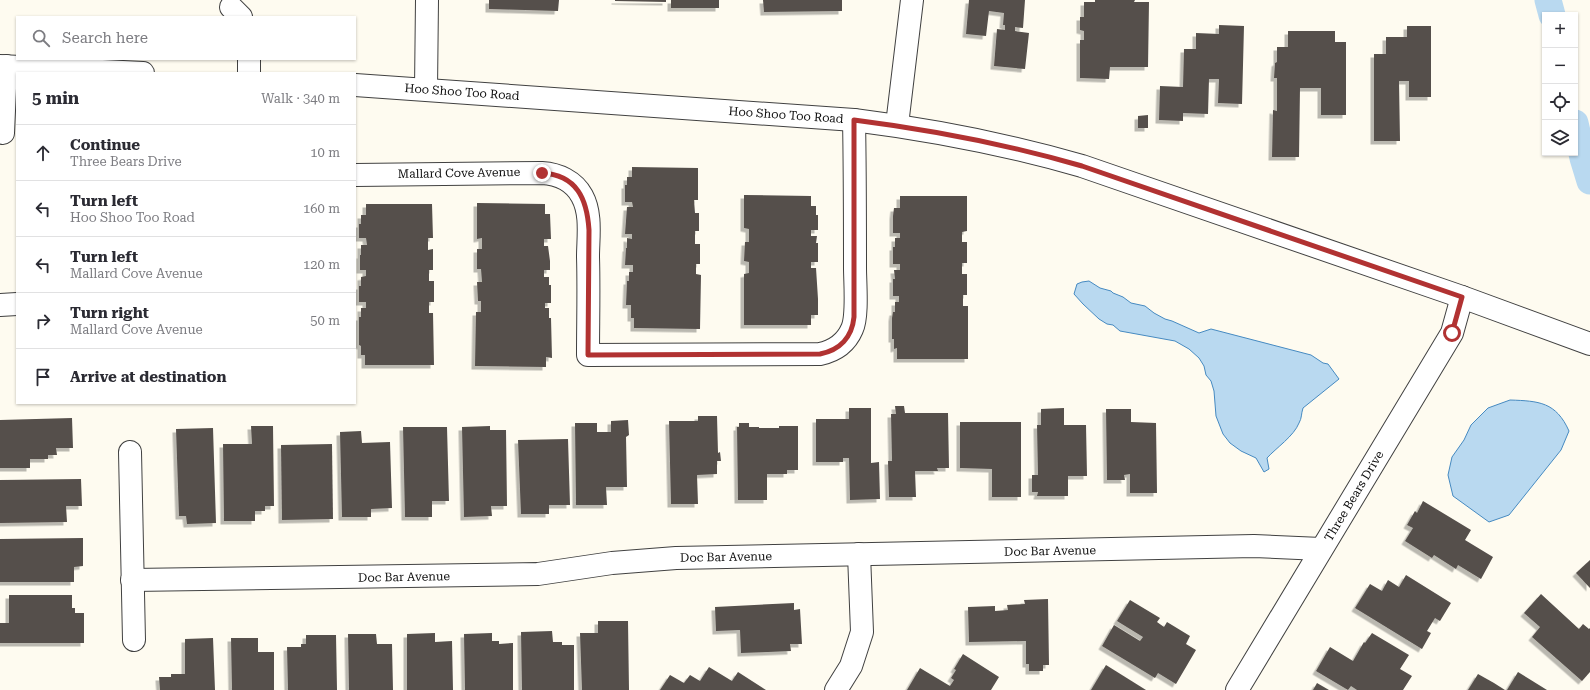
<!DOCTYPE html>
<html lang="en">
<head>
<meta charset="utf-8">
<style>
  body { margin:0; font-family:"Roboto Serif",serif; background:#f2f2f3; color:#2b2b33 }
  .controls { position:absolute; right:12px; top:12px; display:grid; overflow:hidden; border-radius:0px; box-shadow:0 1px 3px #0004 }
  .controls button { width:36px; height:36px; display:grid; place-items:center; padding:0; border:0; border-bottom:1px solid #e1e1e2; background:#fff; color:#2b2b33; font:20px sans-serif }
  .stop { position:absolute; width:12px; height:12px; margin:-9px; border:3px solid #b13232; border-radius:50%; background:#fff }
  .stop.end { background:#b13232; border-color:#fff; box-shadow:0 1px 4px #0008 }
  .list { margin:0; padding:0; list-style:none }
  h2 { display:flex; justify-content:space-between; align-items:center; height:52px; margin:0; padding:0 16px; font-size:17px }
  h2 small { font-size:13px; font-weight:400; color:#7c7c81 }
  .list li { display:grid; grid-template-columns:26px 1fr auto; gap:12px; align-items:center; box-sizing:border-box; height:56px; padding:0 16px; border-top:1px solid #e1e1e2 }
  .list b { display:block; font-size:15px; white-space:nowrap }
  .list p { margin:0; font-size:13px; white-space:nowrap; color:#7c7c81 }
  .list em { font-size:13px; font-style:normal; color:#7c7c81 }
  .icon { flex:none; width:22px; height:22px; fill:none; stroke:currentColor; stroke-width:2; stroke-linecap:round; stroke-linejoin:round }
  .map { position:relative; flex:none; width:1590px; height:690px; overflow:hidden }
  .search { position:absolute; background:#fff; box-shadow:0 1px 3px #0004; left:16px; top:16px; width:340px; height:44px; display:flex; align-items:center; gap:10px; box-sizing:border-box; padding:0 14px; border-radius:0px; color:#7c7c81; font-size:15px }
  .panel { position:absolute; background:#fff; box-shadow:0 1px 3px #0004; left:16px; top:72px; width:340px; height:332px; border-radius:0px }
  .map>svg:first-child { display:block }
</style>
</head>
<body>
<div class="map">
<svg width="1590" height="690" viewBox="0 0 1590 690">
  <defs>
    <filter id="shadow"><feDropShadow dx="-3.5" dy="3.5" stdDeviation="0" flood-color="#0004"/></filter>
  </defs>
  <rect width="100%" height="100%" fill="#fefbf0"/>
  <g fill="#b9d9f0" stroke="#468ac1">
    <path d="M1089,281L1100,288L1111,291L1113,293L1123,297L1131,303L1145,306L1154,313L1165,319L1172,321L1199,333L1211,329L1311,355L1323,363L1328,364L1339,379L1303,408C1301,414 1302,418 1299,423C1294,436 1276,448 1267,458L1269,469L1264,472L1256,458L1241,451L1230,443L1223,434L1216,416L1214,391L1211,381L1206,375L1204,366L1199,358L1189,349L1175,341L1120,331L1113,325L1107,324L1099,319L1083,304L1074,294L1077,284L1082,282Z"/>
    <path d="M1510,400C1539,401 1556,402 1569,431L1561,450L1509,515L1489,522L1453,496L1448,475L1452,457L1464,440L1471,425L1488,408Z"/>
  </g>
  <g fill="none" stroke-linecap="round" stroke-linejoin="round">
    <g stroke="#b9d9f0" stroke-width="27">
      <path d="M1548,0L1552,15"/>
      <path d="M1575,123L1583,158L1590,181"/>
    </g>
  </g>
  <g fill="#554f4b" filter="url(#shadow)">
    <path d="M489,0H559L558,11L489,9Z"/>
    <path d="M615,0H666V2L615,1Z"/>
    <rect x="671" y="0" width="48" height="8"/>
    <path d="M763,0H842V11L764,12Z"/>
    <path d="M969,0H1025L1023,28L1015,27V31L1029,33L1025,69L994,66L997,29L1005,30V25H1003L1004,13L989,11L986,36L966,34Z"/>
    <path d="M1095,0H1135L1134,2H1149L1148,67H1110L1109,79L1080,78V40H1084V31L1080,30V17H1084V2H1095Z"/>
    <path d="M1219,25L1244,26L1242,104L1218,103L1219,79H1209L1208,114L1183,113V121L1159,120L1160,86L1183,87L1184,49H1196V33L1219,34Z"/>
    <path d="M1407,26H1431V97H1409V81H1399L1400,141H1374V54H1386V37H1407Z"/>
    <path d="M1288,31H1335V42H1346V115H1321V88H1300L1299,157H1272L1273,110L1277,111V78H1274L1275,63L1277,62V47H1288Z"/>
    <path d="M1148,115V128H1138V116Z"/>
    <path d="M632,167L698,168V200H694L695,213H699V231H695V244H700V264H696V274L701,275L700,329L634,328V318H631V305H626L627,281H629V272H633V265H625L626,248H627V238L632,239V234H625L627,207H633L632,202H625V185H627V177H632Z"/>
    <path d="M744,195L811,196V206H816V215H818V230H811V236H817L816,243H818V262H811V268H816L818,299V315H811V325H744V274L749,273V262L744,261L745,242H749V229L744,228Z"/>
    <path d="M900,196H967V231L962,232V242H967V263H962V274H967V295H963V306H968V359H897V348L894,349V339H892V318L893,312H895V302H899V296H893V279H895L894,270H900V264H893V247H895V238H900V233H893V216L894,208H900Z"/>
    <path d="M477,203L545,204V214H550L551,239H544V246H548L550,261V270H544V277H549V285H551V303H545V308H549V318H551L552,358L546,357V367L475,366L476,312H481V301H478L477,282H482L481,269H477V249H482V238L477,239Z"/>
    <path d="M366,204H432L433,238H428V250L433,249V270H429V281H434V302H429V313H433L434,365H365V355H361V346L359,345V317H361V308H366V302H359V286H361V277L366,276V270H360V255H361V245H367L366,238H359V224H361V215H366Z"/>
    <path d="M895,406H904L905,413H948L949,468H937L938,471H915L916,497H889L888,461H892L891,414H896Z"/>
    <path d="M849,408H871V463L879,462L880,499L850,500L849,458H843V462H816V419H849Z"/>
    <path d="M1064,408V425H1086L1087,476H1068V496H1037L1038,492H1032V475H1038L1037,425H1041V409Z"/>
    <path d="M1106,409H1131V422L1156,423L1157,493H1130V474L1124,475L1125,480H1107Z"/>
    <path d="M698,416H717L718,453L720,452L721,461H717V474L697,475L698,504H671L669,421H698Z"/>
    <path d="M72,418L73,448H56L57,455H48V459H30V468H0V420Z"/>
    <path d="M628,420L629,435L626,437L627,487H606L607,505H576L575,423H597V432H611V421Z"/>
    <path d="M960,422H1021V497H992V469L960,468Z"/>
    <path d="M739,423H749V427H759V428H779V426H798V470H787V474H767V500H738L737,427H739Z"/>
    <path d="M251,426H273L274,506H265V511H255V521H224L223,444H252Z"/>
    <path d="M490,426V430H506L507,506H491L492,516L464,517L462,427Z"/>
    <path d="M403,427H447L449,501H432V517H405Z"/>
    <path d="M213,428L216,523L187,524L186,516H179L176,429Z"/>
    <path d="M361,431L362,443L390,442L392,508L371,509V517H342L340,432Z"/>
    <path d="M568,439L570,505H549V514H521L518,440Z"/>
    <path d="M332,444L333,519L282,520L281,445Z"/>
    <path d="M81,479L82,506H66L67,522L0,523V480Z"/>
    <path d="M1423,501L1471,530L1465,540L1493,557L1481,579L1458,565L1456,569L1434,555L1432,558L1405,541L1413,528L1407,525L1415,511L1417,513Z"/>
    <path d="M83,538V566L74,567V582H0V539Z"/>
    <path d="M1590,560V588L1576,573Z"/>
    <path d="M1406,575L1451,603L1440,621L1435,618L1427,631L1431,633L1422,649L1355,608L1370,584L1382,591L1388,580L1399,587Z"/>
    <path d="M1541,594L1579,629L1583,624L1589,629L1590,628V672L1582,681L1532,637L1540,627L1524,613Z"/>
    <path d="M9,595H72V608H75V613H84V643H0V623H9Z"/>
    <path d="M1048,599L1049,665H1043V671H1029V664H1026V641L969,642L968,607L995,606V611L1008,610L1007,605L1025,604L1024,600Z"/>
    <path d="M1130,600L1160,618L1157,622L1164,627L1167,622L1190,636L1186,644L1196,650L1176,684L1158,673L1155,678L1102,646L1114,625L1140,641L1143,637L1117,621Z"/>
    <path d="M794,603V610L800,609L802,644H790L791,651L741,653L740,630L716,631L715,607Z"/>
    <path d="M598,621H628L629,690H582L580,633H598Z"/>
    <path d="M552,631L553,642H562V645H574V690H522L521,632Z"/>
    <path d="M435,633V642L452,641L453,690H407V634Z"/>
    <path d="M492,633V641H499V644L513,643V690H465L464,634Z"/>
    <path d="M1372,633L1409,655L1400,669L1412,676L1403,690H1357L1351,686L1348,690L1316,671L1330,647L1353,661L1364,642L1365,643Z"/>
    <path d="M348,634H376L377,644H392L393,690H349Z"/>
    <path d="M306,635H336L337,690H288L287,647H301V644H306Z"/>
    <path d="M213,638L215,690H160L159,677H171V674H185V639Z"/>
    <path d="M231,638H258V652H274V690H232Z"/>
    <path d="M963,654L999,677L991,690H907L920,668L950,686L954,680L951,678L956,670L954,669Z"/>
    <path d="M1106,665L1146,690H1091Z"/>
    <path d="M709,667L732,681L738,672L766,690H660L670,675L684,683L690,675L700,681Z"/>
    <path d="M1518,672L1547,690H1507Z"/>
    <path d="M1478,674L1494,683L1505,690H1468Z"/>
    <path d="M1317,683L1329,690H1313Z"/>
  </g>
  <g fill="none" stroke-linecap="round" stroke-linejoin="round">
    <g stroke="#414141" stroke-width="24">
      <g id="minor">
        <path d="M231,7L241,17"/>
        <path d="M249,59V73"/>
        <path d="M0,66L143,73"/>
        <path d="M355,85L854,120C933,130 1006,144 1082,166L1462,297L1590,344"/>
        <path d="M426,89L427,0"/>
        <path d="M897,125L912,0"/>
        <path d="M3,133L6,66"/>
        <path d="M355,175L542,173C558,174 574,181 582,196C592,214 588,238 588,257C589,289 588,322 588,355L820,354C834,351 846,343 852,329C858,316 855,283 855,268C855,219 855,170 854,120"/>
        <path d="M0,305L17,304"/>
        <path d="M130,452L134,640"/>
        <path d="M132,580L538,574L612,563L676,558L1254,546L1321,549"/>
        <path d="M836,690L851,666L862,632L859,554"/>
        <path d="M1237,690L1452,333L1462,297"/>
      </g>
    </g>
    <use href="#minor" stroke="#fff" stroke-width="22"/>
  </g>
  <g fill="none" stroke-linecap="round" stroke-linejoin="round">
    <path stroke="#b13232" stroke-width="5" d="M542,173C577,175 587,199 589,230L588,355L820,354C840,350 852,337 854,317V120C933,130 1006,144 1082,166L1462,297L1452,333"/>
  </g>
  <g text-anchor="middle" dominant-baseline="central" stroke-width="4" stroke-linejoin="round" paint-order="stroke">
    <g font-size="12" fill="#0e0e0e" stroke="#fff">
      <text transform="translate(462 92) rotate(4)">Hoo Shoo Too Road</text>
      <text transform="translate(786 115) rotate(4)">Hoo Shoo Too Road</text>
      <text transform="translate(459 173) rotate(-1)">Mallard Cove Avenue</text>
      <text transform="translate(1354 496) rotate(-59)">Three Bears Drive</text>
      <text transform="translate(1050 551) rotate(-1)">Doc Bar Avenue</text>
      <text transform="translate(726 557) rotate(-1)">Doc Bar Avenue</text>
      <text transform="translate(404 577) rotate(-1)">Doc Bar Avenue</text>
    </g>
  </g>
</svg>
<div class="controls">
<button>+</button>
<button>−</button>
<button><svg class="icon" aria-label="locate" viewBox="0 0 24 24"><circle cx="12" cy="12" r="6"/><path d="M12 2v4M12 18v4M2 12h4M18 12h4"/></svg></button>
<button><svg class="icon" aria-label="layers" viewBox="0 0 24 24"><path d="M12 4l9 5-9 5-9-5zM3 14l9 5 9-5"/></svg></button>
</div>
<div class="stop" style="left:1452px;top:333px"></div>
<div class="stop end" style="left:542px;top:173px"></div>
<div class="search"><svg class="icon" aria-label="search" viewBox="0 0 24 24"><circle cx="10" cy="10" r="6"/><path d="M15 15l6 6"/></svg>Search here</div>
<section class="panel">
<h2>5 min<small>Walk · 340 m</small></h2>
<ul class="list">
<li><svg class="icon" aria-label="ahead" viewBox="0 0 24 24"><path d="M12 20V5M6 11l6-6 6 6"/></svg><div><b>Continue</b><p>Three Bears Drive</p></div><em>10 m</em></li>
<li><svg class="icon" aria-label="left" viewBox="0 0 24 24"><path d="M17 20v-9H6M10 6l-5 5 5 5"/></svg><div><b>Turn left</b><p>Hoo Shoo Too Road</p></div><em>160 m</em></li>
<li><svg class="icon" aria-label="left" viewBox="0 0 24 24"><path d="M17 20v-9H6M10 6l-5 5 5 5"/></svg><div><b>Turn left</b><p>Mallard Cove Avenue</p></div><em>120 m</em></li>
<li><svg class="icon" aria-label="right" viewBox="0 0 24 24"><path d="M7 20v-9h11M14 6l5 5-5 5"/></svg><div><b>Turn right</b><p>Mallard Cove Avenue</p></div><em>50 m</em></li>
<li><svg class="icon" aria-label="arrive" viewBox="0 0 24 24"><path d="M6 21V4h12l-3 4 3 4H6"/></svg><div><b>Arrive at destination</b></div></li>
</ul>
</section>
</div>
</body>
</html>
